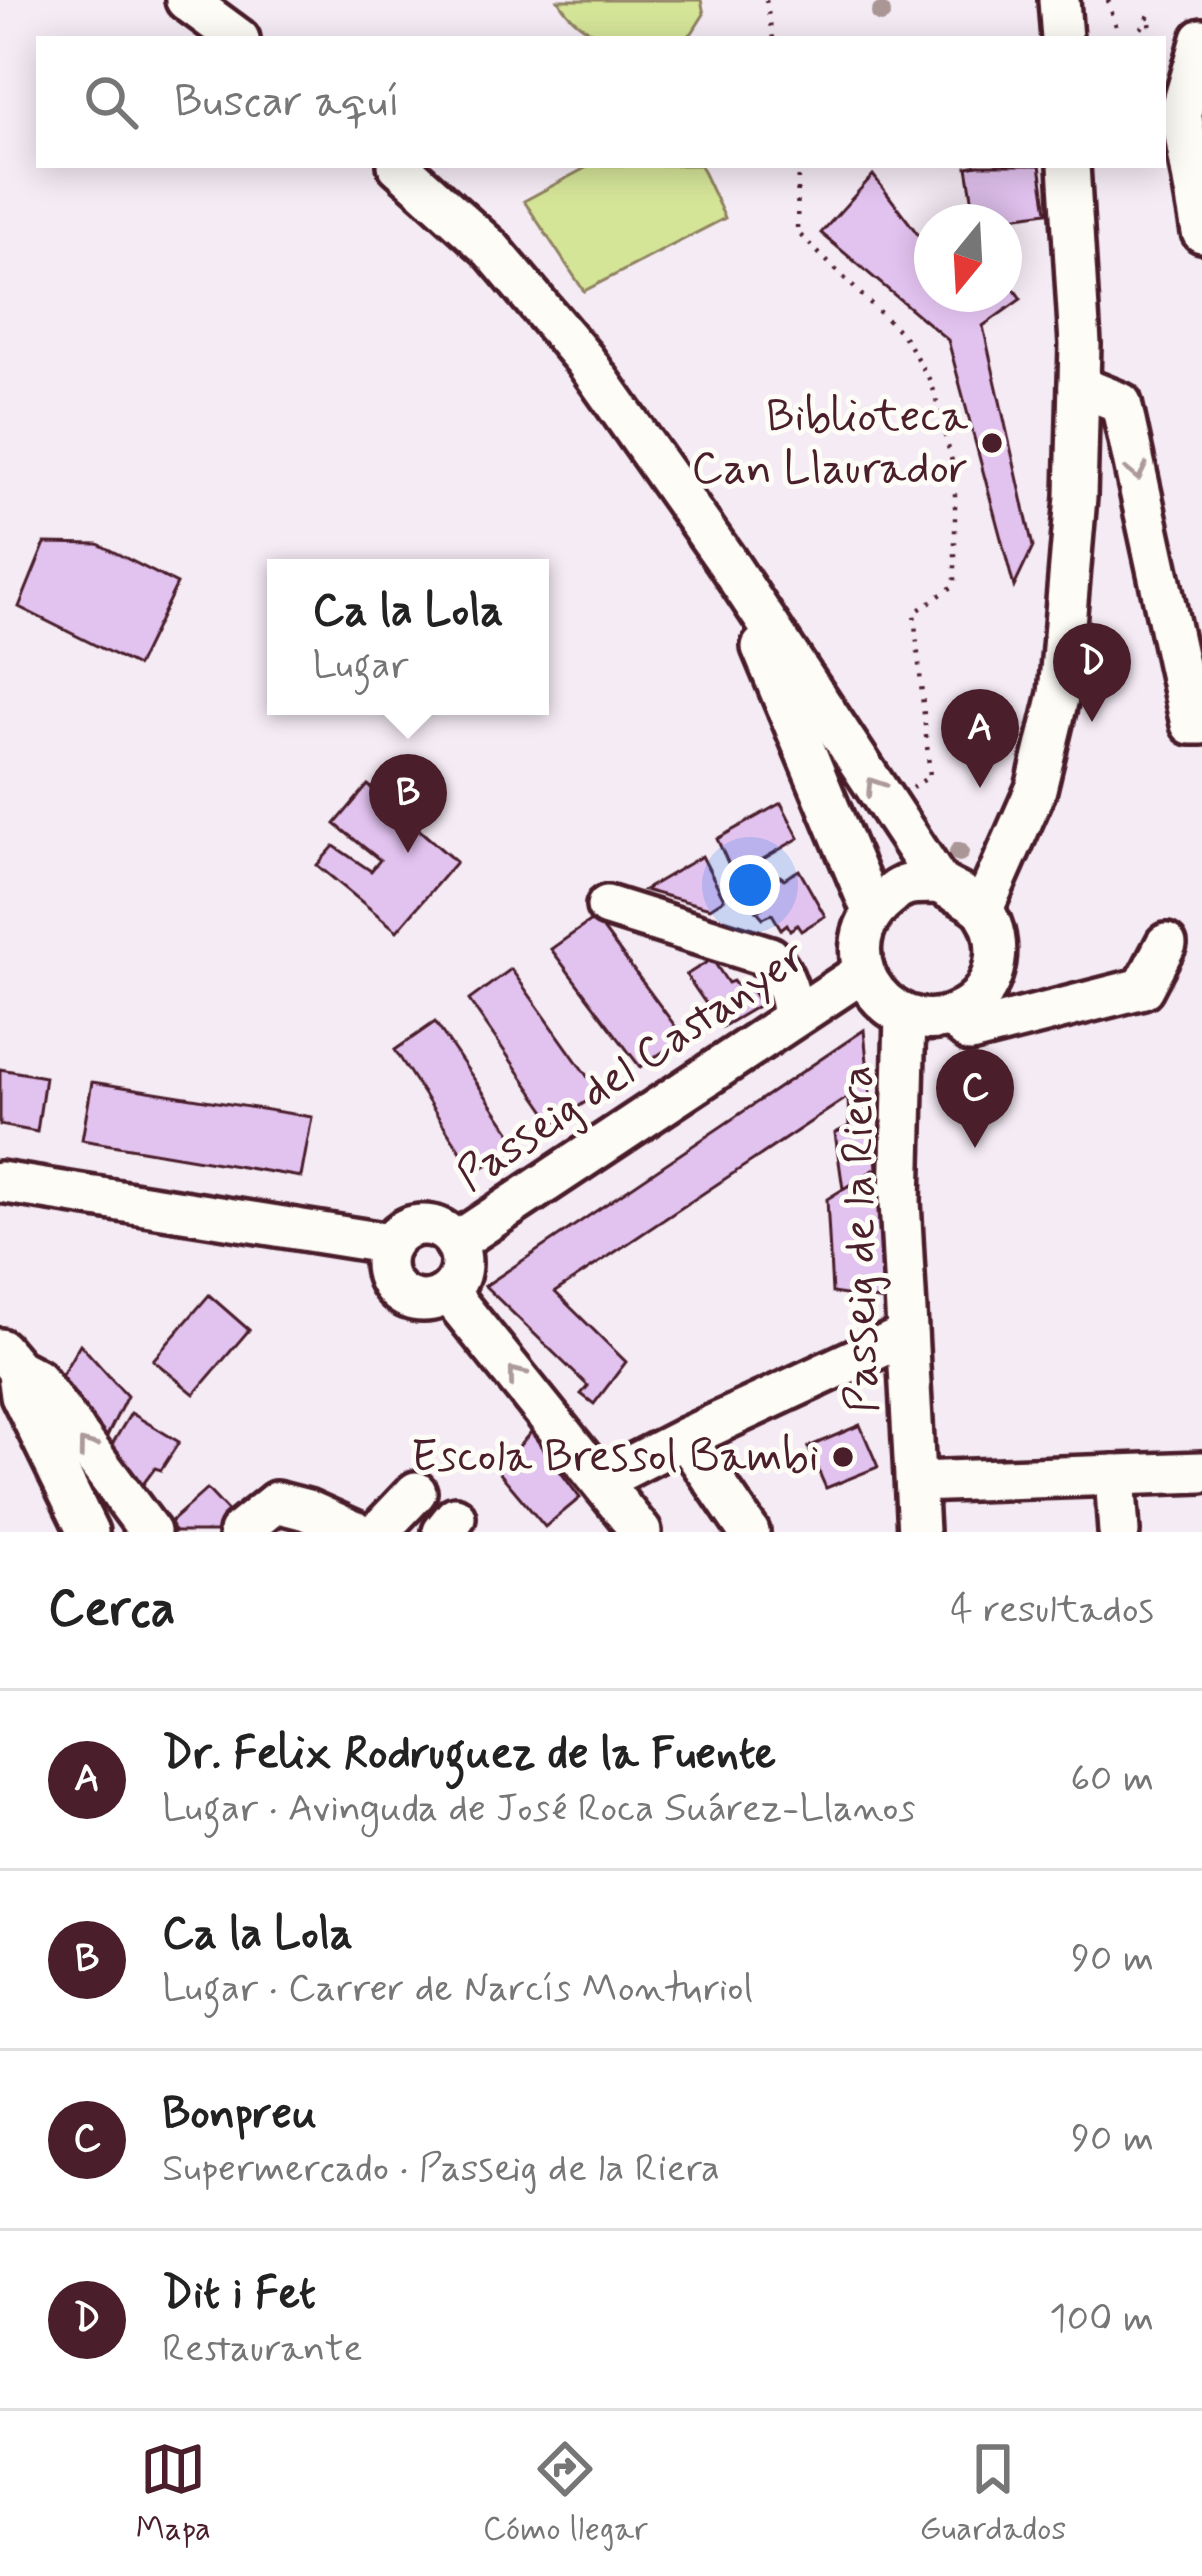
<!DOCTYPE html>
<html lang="es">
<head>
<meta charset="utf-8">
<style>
  body { margin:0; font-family:Mynerve,sans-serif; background:#f2f2f2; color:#222 }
  .compass { position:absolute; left:914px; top:204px; width:108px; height:108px; border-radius:50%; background:#fff; box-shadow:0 6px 30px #0003; rotate:198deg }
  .you { position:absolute; left:750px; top:885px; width:42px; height:42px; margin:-30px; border:9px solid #fff; border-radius:50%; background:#1a73e8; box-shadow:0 0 0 18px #1a73e833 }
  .badge { display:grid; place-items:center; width:78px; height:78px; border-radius:50%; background:#4a1f2b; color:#fff; font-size:39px; font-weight:700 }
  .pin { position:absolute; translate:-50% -99px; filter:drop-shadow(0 3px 6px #0008) }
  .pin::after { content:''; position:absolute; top:63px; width:42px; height:36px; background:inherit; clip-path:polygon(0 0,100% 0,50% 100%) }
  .popup { position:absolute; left:267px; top:559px; width:282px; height:156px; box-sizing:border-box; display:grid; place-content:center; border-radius:0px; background:#fff; filter:drop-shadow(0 3px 9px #0005); font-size:39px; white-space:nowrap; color:#767676 }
  .popup b { font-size:45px; color:#222 }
  .popup::after { content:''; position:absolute; left:50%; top:100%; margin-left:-24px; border:24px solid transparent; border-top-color:#fff }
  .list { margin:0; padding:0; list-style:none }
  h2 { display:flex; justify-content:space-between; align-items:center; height:156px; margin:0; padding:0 48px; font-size:51px }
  h2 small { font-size:39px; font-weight:400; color:#767676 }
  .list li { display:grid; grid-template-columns:78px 1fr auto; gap:36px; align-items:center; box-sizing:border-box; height:180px; padding:0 48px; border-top:3px solid #e0e0e0 }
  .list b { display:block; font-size:45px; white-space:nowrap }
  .list p { margin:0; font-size:39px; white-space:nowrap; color:#767676 }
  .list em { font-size:39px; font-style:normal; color:#767676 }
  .icon { flex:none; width:66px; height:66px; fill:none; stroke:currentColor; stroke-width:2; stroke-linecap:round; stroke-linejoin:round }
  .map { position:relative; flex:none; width:1202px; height:1532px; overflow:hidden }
  .search { position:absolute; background:#fff; box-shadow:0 6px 30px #0003; left:36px; right:36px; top:36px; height:132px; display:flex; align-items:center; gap:30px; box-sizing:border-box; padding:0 42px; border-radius:0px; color:#767676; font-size:45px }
  .sheet { height:876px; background:#fff }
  nav { display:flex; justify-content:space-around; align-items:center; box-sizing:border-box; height:168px; border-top:3px solid #e0e0e0; background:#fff; font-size:33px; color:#767676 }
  nav a { display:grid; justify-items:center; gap:6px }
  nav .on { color:#4a1f2b }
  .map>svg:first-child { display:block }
</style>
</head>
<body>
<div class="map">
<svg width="1202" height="1532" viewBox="0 0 1202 1532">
  <rect width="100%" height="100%" fill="#f5ebf5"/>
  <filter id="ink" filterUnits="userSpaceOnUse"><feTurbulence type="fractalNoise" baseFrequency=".00833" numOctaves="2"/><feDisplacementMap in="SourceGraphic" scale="24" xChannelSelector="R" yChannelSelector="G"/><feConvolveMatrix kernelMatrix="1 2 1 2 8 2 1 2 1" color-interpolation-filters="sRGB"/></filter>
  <g filter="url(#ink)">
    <g fill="#d5e598" stroke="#908262" stroke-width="3">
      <path d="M558,0H701L704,14L692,33L682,39C631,39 589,50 558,0Z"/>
      <path d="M591,165H700L725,218L584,291L524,201Z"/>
    </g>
    <g fill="#e2c2ef" stroke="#4a1f2b" stroke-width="3">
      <path d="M978,165H1040L1047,212L976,222L967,167Z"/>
      <path d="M873,175L932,253V294H1004V275L1021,299L983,326L1033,547L1014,587L948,340L821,233Z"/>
      <path d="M45,543L98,544L177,584L137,666L19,607Z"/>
      <path d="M368,785L456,862L397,931L317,865L334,846L371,871L380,860L335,824Z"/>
      <path d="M781,803L799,838L734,876L717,839Z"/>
      <path d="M702,856L724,899L710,908L644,890Z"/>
      <path d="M799,870L825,916L801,931L797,925L790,930L787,924L781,929L772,914L763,918L757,911L762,908L752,894L780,876L784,879Z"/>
      <path d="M595,918L684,1038L640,1067L551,949Z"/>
      <path d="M712,959L728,983L733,981L739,989L748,984L761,1004L722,1027L686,975Z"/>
      <path d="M511,969L599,1093L554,1123L469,1000Z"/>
      <path d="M435,1022L520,1146L474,1172L395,1050Z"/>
      <path d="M864,1030L877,1168L843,1189L835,1133L849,1126L848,1097L555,1292L626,1362L594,1404L581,1394L588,1386L485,1286Z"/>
      <path d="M0,1069L45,1077L37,1132L0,1125Z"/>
      <path d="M92,1082L312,1117L301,1177L82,1140Z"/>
      <path d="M877,1168L885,1301L832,1293L827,1199Z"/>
      <path d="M209,1295L249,1330L194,1394L153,1360Z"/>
      <path d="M80,1344L127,1396L106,1438L59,1380Z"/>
      <path d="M131,1413L179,1442L161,1470L155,1468L141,1487L111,1446Z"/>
      <path d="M860,1425L878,1467L826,1488L808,1447Z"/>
      <path d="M531,1432L580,1498L545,1527L498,1471Z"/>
      <path d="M207,1489L236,1520L222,1532H175L168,1524Z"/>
    </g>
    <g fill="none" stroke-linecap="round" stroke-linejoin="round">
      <g stroke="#4a1f2b" stroke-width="48">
        <g id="minor">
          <path d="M186,0L239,39"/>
          <path d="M1059,0L1062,39"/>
          <path d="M1202,39L1181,112L1202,232"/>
          <path d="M398,165L491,249L584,359L725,559L939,883"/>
          <path d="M1079,386L1121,403L1191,724H1202"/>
          <path d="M762,647L872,911"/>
          <path d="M939,883C953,892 976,900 985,913C1004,942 997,985 970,1005C900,1057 817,956 887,898C892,894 896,889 902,887C911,882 928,884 939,883Z"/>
          <path d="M607,906L770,957C786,976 790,994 793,1017"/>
          <path d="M983,909L1036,789L1059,694L1076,497L1080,344L1069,165"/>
          <path d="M905,1016L900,1201L918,1532"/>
          <path d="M951,1016L970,1032L1143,988L1166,944"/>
          <path d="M0,1182L390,1244"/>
          <circle cx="423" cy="1263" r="38"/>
          <path d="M455,1243L863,972"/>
          <path d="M448,1292L641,1532"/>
          <path d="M0,1349L17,1369L36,1379L150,1532"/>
          <path d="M18,1374L21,1395L88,1532"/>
          <path d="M685,1438L749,1532"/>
          <path d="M1115,1475L1119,1532"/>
          <path d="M601,1481L685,1438L907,1335"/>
          <path d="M916,1482L1202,1472"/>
          <path d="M239,1532L276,1502L307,1510L356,1532"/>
          <path d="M378,1532L416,1492"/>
          <path d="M443,1532L455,1517"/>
        </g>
      </g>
      <g stroke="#4a1f2b" stroke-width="4.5" stroke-dasharray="3 9" stroke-linecap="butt">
        <path d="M766,0L773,39"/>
        <path d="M1108,0L1120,39"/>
        <path d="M1135,39L1149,15L1152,39"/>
        <path d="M798,165L797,232L903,335L932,384L955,473V585L914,613L930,776L912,788"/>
      </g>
      <use href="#minor" stroke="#fdfcf7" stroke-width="39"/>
    </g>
    <g fill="#aa9695">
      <circle cx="881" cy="13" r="10"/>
      <circle cx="959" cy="852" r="10"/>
    </g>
    <defs><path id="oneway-chevron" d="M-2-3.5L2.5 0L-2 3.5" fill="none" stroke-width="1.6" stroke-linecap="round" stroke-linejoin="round" transform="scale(3)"/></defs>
    <g stroke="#ac999b">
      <use href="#oneway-chevron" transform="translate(1137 472) rotate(78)"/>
      <use href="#oneway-chevron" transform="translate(874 786) rotate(-123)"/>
      <use href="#oneway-chevron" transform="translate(516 1375) rotate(-129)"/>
      <use href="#oneway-chevron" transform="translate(86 1447) rotate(-127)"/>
    </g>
  </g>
  <g fill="#4a1f2b" stroke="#fdfcf7" stroke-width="4.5">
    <circle cx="992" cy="443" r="12"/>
    <circle cx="843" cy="1457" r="12"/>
  </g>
  <g text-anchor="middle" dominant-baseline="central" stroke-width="10" stroke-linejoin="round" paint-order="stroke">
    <g font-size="45" fill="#4a1f2b" stroke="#fdfcf7" text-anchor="end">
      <text x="968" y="417">Biblioteca<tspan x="968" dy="52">Can Llaurador</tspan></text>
      <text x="819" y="1457">Escola Bressol Bambi</text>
    </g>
    <g font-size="45" fill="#4a1f2b" stroke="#fdfcf7">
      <text transform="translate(632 1067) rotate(-34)">Passeig del Castanyer</text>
      <text transform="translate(861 1239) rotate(-91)">Passeig de la Riera</text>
    </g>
  </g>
</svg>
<svg class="compass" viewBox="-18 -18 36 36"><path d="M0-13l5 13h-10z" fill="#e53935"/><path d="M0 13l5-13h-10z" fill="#767676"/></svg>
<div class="you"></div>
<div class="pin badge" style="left:980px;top:788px">A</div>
<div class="pin badge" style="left:408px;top:853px">B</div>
<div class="popup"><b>Ca la Lola</b>Lugar</div>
<div class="pin badge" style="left:975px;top:1148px">C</div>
<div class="pin badge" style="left:1092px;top:722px">D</div>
<div class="search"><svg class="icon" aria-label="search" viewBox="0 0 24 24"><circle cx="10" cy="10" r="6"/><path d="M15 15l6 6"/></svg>Buscar aquí</div>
</div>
<section class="sheet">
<h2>Cerca<small>4 resultados</small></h2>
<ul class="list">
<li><span class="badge">A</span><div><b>Dr. Felix Rodruguez de la Fuente</b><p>Lugar · Avinguda de José Roca Suárez-Llanos</p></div><em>60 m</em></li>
<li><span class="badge">B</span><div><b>Ca la Lola</b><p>Lugar · Carrer de Narcís Monturiol</p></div><em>90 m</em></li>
<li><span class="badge">C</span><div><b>Bonpreu</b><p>Supermercado · Passeig de la Riera</p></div><em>90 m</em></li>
<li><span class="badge">D</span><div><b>Dit i Fet</b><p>Restaurante</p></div><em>100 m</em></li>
</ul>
</section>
<nav>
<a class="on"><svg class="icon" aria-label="map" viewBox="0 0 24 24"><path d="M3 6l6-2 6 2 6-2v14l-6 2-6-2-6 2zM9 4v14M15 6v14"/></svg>Mapa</a>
<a><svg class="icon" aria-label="directions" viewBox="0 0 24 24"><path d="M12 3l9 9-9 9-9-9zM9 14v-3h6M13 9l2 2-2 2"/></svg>Cómo llegar</a>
<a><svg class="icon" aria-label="saved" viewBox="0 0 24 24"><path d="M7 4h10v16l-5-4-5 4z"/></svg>Guardados</a>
</nav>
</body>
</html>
